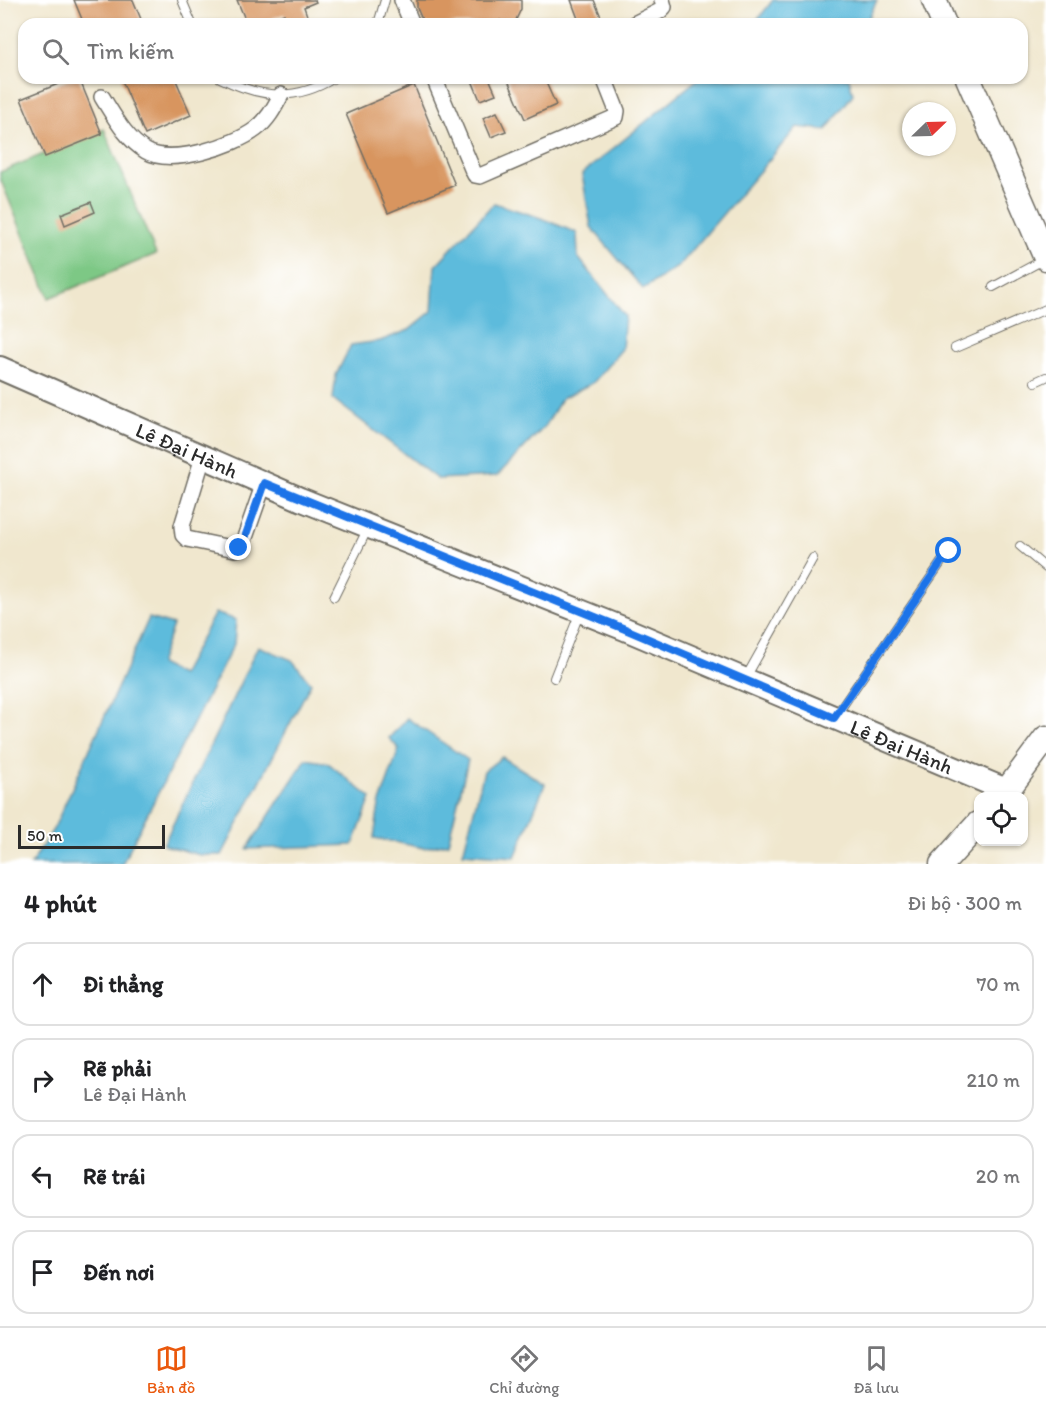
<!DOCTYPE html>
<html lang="vi">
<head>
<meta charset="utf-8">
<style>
  body { margin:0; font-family:Itim,sans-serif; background:#f6f6f6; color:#202124 }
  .controls { position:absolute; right:18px; bottom:18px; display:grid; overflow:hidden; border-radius:12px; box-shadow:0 2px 4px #0004 }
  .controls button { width:54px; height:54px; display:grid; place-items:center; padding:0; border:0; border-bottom:2px solid #e0e0e0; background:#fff; color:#202124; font:30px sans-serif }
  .compass { position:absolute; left:902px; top:102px; width:54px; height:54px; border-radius:50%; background:#fff; box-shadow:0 2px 4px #0004; rotate:67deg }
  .scale { position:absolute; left:18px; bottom:15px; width:147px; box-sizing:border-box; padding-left:6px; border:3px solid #2b2b2b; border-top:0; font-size:16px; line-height:21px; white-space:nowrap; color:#2b2b2b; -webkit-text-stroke:4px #fff; paint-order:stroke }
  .stop { position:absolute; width:18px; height:18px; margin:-14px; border:4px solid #1a73e8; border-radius:50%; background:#fff }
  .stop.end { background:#1a73e8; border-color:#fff; box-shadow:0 2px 6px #0008 }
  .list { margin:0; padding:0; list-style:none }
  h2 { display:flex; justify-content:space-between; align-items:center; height:78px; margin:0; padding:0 24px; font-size:26px }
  h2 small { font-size:20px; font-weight:400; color:#757577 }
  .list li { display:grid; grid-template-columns:39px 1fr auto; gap:18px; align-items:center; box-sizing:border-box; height:84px; margin:0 12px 12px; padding:0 12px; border:2px solid #e0e0e0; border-radius:18px }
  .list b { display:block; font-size:22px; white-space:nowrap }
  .list p { margin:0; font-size:20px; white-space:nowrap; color:#757577 }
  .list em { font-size:20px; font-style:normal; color:#757577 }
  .icon { flex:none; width:33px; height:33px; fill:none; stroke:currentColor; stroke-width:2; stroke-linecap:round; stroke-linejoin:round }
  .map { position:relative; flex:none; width:1046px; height:864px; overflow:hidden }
  .search { position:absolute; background:#fff; box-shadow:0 2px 4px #0004; left:18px; right:18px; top:18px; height:66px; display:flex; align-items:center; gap:15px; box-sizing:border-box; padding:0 21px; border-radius:18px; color:#757577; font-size:22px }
  .sheet { height:462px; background:#fff }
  nav { display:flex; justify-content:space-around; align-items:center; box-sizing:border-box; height:84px; border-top:2px solid #e0e0e0; background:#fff; font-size:16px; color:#757577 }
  nav a { display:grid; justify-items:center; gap:3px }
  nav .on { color:#ea580c }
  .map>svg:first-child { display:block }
</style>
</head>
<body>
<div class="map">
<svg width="1046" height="864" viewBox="0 0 1046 864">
  <rect width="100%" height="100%" fill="#fff"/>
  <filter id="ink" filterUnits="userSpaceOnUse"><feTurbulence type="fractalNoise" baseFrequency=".0167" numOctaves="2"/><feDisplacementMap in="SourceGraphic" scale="12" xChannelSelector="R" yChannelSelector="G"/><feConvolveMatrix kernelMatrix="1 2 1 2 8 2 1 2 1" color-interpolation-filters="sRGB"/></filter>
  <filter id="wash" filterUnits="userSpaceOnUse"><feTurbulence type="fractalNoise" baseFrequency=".008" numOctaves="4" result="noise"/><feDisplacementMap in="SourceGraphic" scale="24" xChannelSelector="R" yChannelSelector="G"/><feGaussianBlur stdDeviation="1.35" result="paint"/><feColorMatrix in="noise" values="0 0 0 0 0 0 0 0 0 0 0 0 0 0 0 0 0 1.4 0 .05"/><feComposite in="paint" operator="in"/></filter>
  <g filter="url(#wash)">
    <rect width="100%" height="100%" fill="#f0e7ce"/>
    <path fill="#7dc885" stroke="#547a58" stroke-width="1.5" d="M104,129L156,254L49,298L0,178V172Z"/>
    <g fill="#5dbbdc" stroke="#447384" stroke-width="1.5">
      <path d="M773,0H877L866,24H754Z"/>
      <path d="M699,78H849L853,94L826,130L797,127L679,266L643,289L591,227L582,174Z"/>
      <path d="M494,203L541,218L577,233L578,257L625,316L622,349L593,383L562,398L546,425L497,476L437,479L333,399L336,375L351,345L380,341L409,330L432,311L435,266Z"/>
      <path d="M215,613L236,620L234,644L122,864H31L54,828L149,618L173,625L159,664L181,675Z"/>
      <path d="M258,646L292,660L311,683L222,855H200L163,845Z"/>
      <path d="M407,718L468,760L448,843L424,848L374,838L379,805L399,749L389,738Z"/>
      <path d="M502,757L545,784L515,857L463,853L484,771Z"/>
      <path d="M306,759L328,763L371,798L353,845L247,849Z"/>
    </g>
    <g id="blocks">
      <g fill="#d8955f">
        <path d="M74,0H133L143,24H84Z"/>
        <path d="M237,0H315L316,2L304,7L310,24H287L284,14L258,24H247Z"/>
        <path d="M417,0H521V9L514,24H504L500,20L496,24H424L417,8Z"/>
        <path d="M571,0H594L604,24H580Z"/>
        <path d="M73,78H79L102,134L45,157L21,99Z"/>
        <path d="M121,78H175L191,115L145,135Z"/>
        <path d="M471,78H489L496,94L480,100Z"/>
        <path d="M507,78H544L556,105L525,119Z"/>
        <path d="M414,85L455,185L388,213L346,114Z"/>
        <path d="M497,112L506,131L491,137L483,118Z"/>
        <path d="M91,202L95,212L65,225L61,214Z"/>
      </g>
    </g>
  </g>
  <g filter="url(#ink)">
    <use href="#blocks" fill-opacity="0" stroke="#706d64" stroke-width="1.5"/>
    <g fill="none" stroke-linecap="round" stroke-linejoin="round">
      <g stroke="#706d64" stroke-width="10">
        <g id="lane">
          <path d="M182,0L192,24"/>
          <path d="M378,24L385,0"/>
          <path d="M220,78C261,98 295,102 334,78"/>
          <path d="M993,287L1045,259"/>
          <path d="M955,348L1046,309"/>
          <path d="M1035,382L1046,377"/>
          <path d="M1020,546L1046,568"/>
          <path d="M334,597L368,528"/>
          <path d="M554,678L580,612"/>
          <path d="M745,679L813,558"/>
          <path d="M835,717L949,551"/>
        </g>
      </g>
      <g stroke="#706d64" stroke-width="18">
        <g id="street">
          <path d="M402,0L412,24"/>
          <path d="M634,24L660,11L664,7L662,0"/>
          <path d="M434,78L473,171L475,175L480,176L616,117L617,111L604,78"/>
          <path d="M102,97C114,116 126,139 146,151C171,166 234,146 256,129C268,120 274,108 281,95"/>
          <path d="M203,457L182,526L183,535L187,539L235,549L242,546L264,483"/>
        </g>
      </g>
      <g stroke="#706d64" stroke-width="26">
        <g id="secondary">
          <path id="s1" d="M0,368L300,499L625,629L1008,791"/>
        </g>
      </g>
      <g stroke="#706d64" stroke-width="27">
        <g id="primary">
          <path d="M934,0L944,24"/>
          <path d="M968,78L1046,258"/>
          <path d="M1003,796L1046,738"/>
          <path d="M942,864L978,824"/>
        </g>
      </g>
      <use href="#lane" stroke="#fff" stroke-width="8"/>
      <use href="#street" stroke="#fff" stroke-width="15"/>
      <use href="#secondary" stroke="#fff" stroke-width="22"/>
      <use href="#primary" stroke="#fff" stroke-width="24"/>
    </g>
  </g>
  <g fill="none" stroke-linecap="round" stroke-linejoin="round" filter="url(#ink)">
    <path stroke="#1a73e8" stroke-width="8" d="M239,548L242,546L264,483L625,629L834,718L949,551"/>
  </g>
  <g text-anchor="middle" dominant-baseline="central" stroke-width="4.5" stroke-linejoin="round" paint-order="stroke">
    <g font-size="21" fill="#2b2b2b" stroke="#fff">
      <text stroke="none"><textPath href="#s1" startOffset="204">Lê Đại Hành</textPath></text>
      <text stroke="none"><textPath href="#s1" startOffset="978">Lê Đại Hành</textPath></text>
    </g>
  </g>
</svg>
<div class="controls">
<button><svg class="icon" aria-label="locate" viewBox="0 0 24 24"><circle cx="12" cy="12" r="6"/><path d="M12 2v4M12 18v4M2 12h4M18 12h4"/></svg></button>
</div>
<svg class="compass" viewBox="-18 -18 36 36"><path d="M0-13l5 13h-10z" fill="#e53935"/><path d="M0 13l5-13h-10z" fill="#757577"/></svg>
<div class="scale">50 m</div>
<div class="stop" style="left:949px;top:551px"></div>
<div class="stop end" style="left:239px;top:548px"></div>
<div class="search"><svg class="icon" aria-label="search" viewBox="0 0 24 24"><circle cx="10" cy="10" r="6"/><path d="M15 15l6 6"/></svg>Tìm kiếm</div>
</div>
<section class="sheet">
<h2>4 phút<small>Đi bộ · 300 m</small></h2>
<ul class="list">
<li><svg class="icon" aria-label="ahead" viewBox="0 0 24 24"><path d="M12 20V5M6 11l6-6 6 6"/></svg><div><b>Đi thẳng</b></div><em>70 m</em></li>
<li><svg class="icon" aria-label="right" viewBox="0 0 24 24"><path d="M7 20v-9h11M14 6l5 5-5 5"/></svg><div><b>Rẽ phải</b><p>Lê Đại Hành</p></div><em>210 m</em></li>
<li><svg class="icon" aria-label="left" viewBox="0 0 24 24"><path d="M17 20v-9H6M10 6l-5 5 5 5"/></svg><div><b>Rẽ trái</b></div><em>20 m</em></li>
<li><svg class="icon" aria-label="arrive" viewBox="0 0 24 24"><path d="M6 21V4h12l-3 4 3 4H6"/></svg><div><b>Đến nơi</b></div></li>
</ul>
</section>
<nav>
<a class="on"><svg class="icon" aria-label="map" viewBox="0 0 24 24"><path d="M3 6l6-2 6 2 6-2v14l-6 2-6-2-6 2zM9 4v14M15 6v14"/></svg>Bản đồ</a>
<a><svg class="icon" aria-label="directions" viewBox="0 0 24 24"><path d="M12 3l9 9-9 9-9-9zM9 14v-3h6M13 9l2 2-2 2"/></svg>Chỉ đường</a>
<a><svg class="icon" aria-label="saved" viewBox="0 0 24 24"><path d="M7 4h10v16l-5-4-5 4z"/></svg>Đã lưu</a>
</nav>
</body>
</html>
